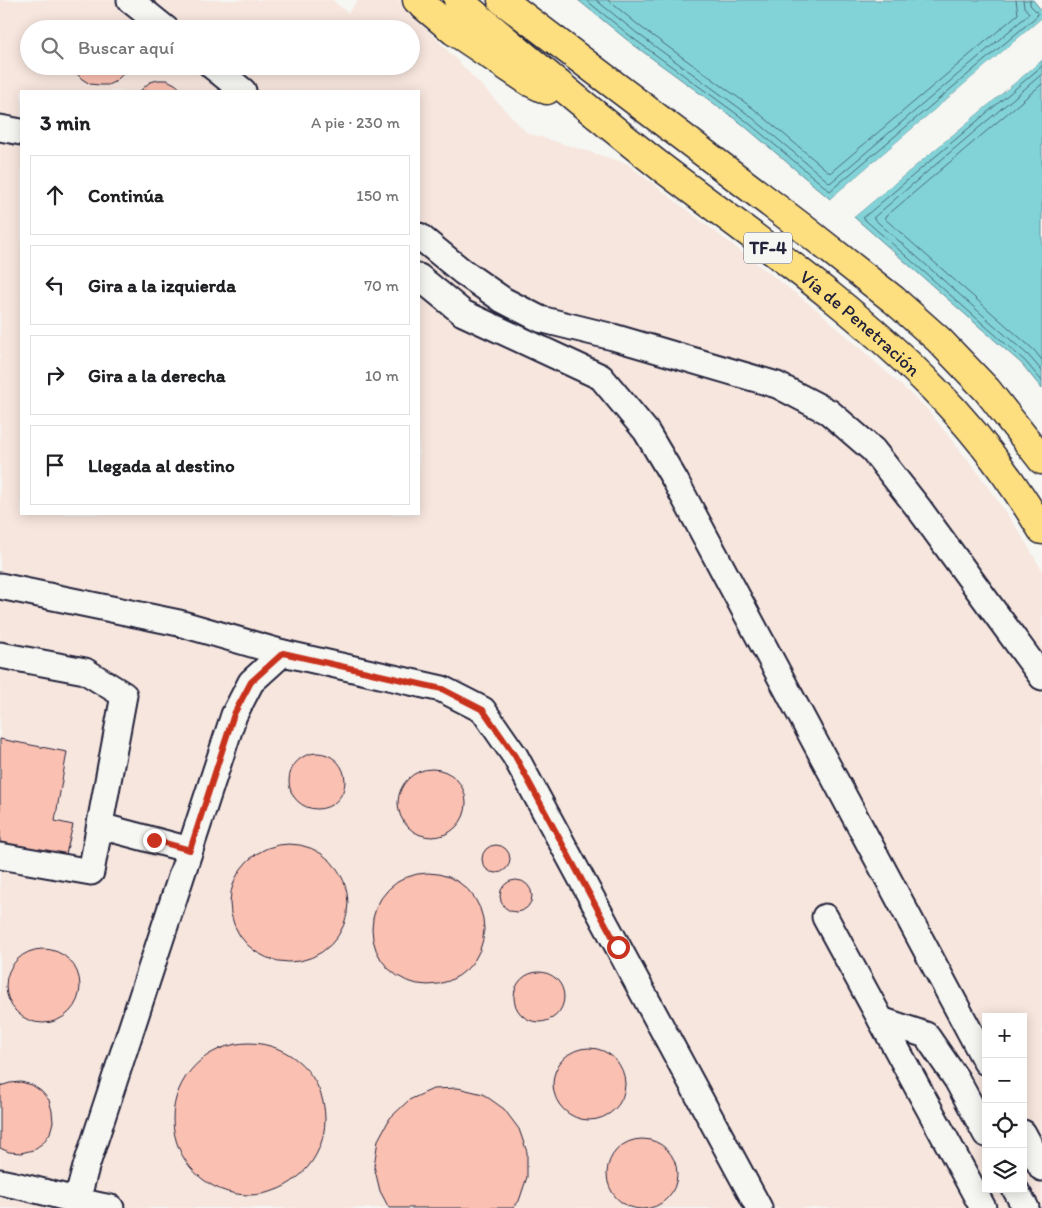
<!DOCTYPE html>
<html lang="es">
<head>
<meta charset="utf-8">
<style>
  body { margin:0; font-family:Itim,sans-serif; background:#f6f6f6; color:#202124 }
  .controls { position:absolute; right:15px; bottom:15px; display:grid; overflow:hidden; border-radius:0px; box-shadow:0 2px 12px #0003 }
  .controls button { width:45px; height:45px; display:grid; place-items:center; padding:0; border:0; border-bottom:1px solid #e0e0e0; background:#fff; color:#202124; font:25px sans-serif }
  .stop { position:absolute; width:15px; height:15px; margin:-11px; border:4px solid #c8321e; border-radius:50%; background:#fff }
  .stop.end { background:#c8321e; border-color:#fff; box-shadow:0 1px 5px #0008 }
  .list { margin:0; padding:0; list-style:none }
  h2 { display:flex; justify-content:space-between; align-items:center; height:65px; margin:0; padding:0 20px; font-size:21px }
  h2 small { font-size:16px; font-weight:400; color:#757577 }
  .list li { display:grid; grid-template-columns:32px 1fr auto; gap:15px; align-items:center; box-sizing:border-box; height:80px; margin:0 10px 10px; padding:0 10px; border:1px solid #e0e0e0; border-radius:0px }
  .list b { display:block; font-size:19px; white-space:nowrap }
  .list em { font-size:16px; font-style:normal; color:#757577 }
  .icon { flex:none; width:28px; height:28px; fill:none; stroke:currentColor; stroke-width:2; stroke-linecap:round; stroke-linejoin:round }
  .map { position:relative; flex:none; width:1042px; height:1208px; overflow:hidden }
  .search { position:absolute; background:#fff; box-shadow:0 2px 12px #0003; left:20px; top:20px; width:400px; height:55px; display:flex; align-items:center; gap:12px; box-sizing:border-box; padding:0 18px; border-radius:28px; color:#757577; font-size:19px }
  .panel { position:absolute; background:#fff; box-shadow:0 2px 12px #0003; left:20px; top:90px; width:400px; height:425px; border-radius:0px }
  .map>svg:first-child { display:block }
</style>
</head>
<body>
<div class="map">
<svg width="1042" height="1208" viewBox="0 0 1042 1208">
  <rect width="100%" height="100%" fill="#f6f6f2"/>
  <filter id="ink" filterUnits="userSpaceOnUse"><feTurbulence type="fractalNoise" baseFrequency=".02" numOctaves="2"/><feDisplacementMap in="SourceGraphic" scale="10" xChannelSelector="R" yChannelSelector="G"/><feConvolveMatrix kernelMatrix="1 2 1 2 8 2 1 2 1" color-interpolation-filters="sRGB"/></filter>
  <g filter="url(#ink)">
    <path fill="#f7e6de" fill-rule="evenodd" d="M0,0H332L348,13L358,0H399L527,133L626,163L821,313L925,407L976,470L1020,533L1042,570V1208H0ZM29,29H411V66H29ZM21,91H419V514H21ZM986,1017H1023V1189H986Z"/>
    <g fill="#82d3d7" stroke="#5c8c99">
      <path d="M578,0H1033L1042,11V18L830,199L742,124L631,43Z"/>
      <path d="M1042,60V389L1022,364L854,217Z"/>
    </g>
    <g fill="#f6f6f2">
      <path d="M1042,18V22L832,200L830,199Z"/>
      <path d="M1042,57V60L854,217L852,216Z"/>
    </g>
    <g fill="none" stroke-linecap="round" stroke-linejoin="round">
      <g stroke="#486979" stroke-width="1">
        <path d="M586,0L634,39L745,120L830,191L1037,16L1038,13L1030,5V0"/>
        <path d="M596,0L638,34L749,115L830,183L1028,15L1029,13L1024,7L1023,0"/>
        <path d="M608,0L642,28L754,109L830,173L1018,14L1016,0"/>
        <path d="M1042,66L863,218L1025,361L1042,381"/>
        <path d="M1042,74L873,218L1029,356L1042,371"/>
        <path d="M1042,84L884,218L1034,350L1042,360"/>
      </g>
    </g>
    <g fill="#fac0b1" stroke="#22223b">
      <path d="M73,66H127L122,75L116,81L108,85H99L90,84L82,79L76,73Z"/>
      <path d="M158,80H167L175,84L183,91H140L150,82Z"/>
      <path d="M0,739L67,752L55,821L73,825L63,866L0,851L2,843H0Z"/>
      <circle cx="317" cy="781" r="28"/>
      <circle cx="432" cy="803" r="34"/>
      <circle cx="289" cy="903" r="59"/>
      <circle cx="496" cy="859" r="14"/>
      <circle cx="428" cy="929" r="56"/>
      <circle cx="516" cy="896" r="16"/>
      <circle cx="43" cy="986" r="37"/>
      <circle cx="539" cy="997" r="25"/>
      <circle cx="249" cy="1119" r="76"/>
      <circle cx="589" cy="1084" r="36"/>
      <path d="M21,1082L32,1085L41,1091L49,1100L52,1111L53,1122L50,1133L43,1143L33,1150L21,1153L9,1152L0,1148V1086L10,1083Z"/>
      <path d="M458,1088L483,1094L504,1109L519,1129L527,1152V1177L519,1201L513,1208H389L380,1191L374,1166L378,1140L390,1118L409,1100L433,1089Z"/>
      <circle cx="642" cy="1174" r="35"/>
    </g>
    <g fill="none" stroke-linecap="round" stroke-linejoin="round">
      <g stroke="#22223b" stroke-width="29">
        <g id="minor">
          <path d="M130,0L166,29"/>
          <path d="M212,66L243,91"/>
          <path d="M0,128L21,132"/>
          <path d="M419,236L463,272L503,300L540,319L613,337L777,385L829,412L873,450L920,510L1042,677"/>
          <path d="M419,277L463,313L601,377L646,431L675,480L986,1062"/>
          <path d="M0,586L179,623L283,653"/>
          <path d="M0,655L85,671L124,695L91,872L0,856"/>
          <path d="M100,826L190,850"/>
          <path d="M825,917L983,1208"/>
          <path d="M881,1020L926,1035L957,1080L986,1134"/>
          <path d="M1023,1133L1042,1168"/>
          <path d="M0,1182C38,1189 74,1201 111,1208"/>
          <path d="M1015,1189L1026,1208"/>
          <path d="M75,1208L86,1167L234,715L251,682L283,653L442,689L483,710L515,756L759,1208"/>
        </g>
      </g>
      <g stroke="#22223b" stroke-width="31">
        <g id="highway">
          <path d="M417,0L454,31L530,82L547,90"/>
          <path id="s1" d="M458,0C525,56 592,113 661,167C754,238 851,304 933,388C975,430 1011,479 1042,530"/>
          <path d="M502,0L799,225L894,300L939,340L987,390L1042,460"/>
        </g>
      </g>
      <use href="#minor" stroke="#f6f6f2" stroke-width="25"/>
      <use href="#highway" stroke="#fedf80" stroke-width="28"/>
    </g>
  </g>
  <g fill="none" stroke-linecap="round" stroke-linejoin="round" filter="url(#ink)">
    <path stroke="#c8321e" stroke-width="6" d="M154,840L190,850L234,714L251,682L283,653L442,689L483,710L515,756L618,947"/>
  </g>
  <g text-anchor="middle" dominant-baseline="central" stroke-width="4.5" stroke-linejoin="round" paint-order="stroke">
    <rect fill="#f6f6f2" stroke="#626272" stroke-width="1" x="744" y="232.5" width="48" height="31" rx="4"/>
    <g font-size="18" font-weight="bold" fill="#22223b">
      <text x="768" y="248">TF-4</text>
    </g>
    <g font-size="19" fill="#22223b" stroke="#f6f6f2">
      <text stroke="none"><textPath href="#s1" startOffset="516">Vía de Penetración</textPath></text>
    </g>
  </g>
</svg>
<div class="controls">
<button>+</button>
<button>−</button>
<button><svg class="icon" aria-label="locate" viewBox="0 0 24 24"><circle cx="12" cy="12" r="6"/><path d="M12 2v4M12 18v4M2 12h4M18 12h4"/></svg></button>
<button><svg class="icon" aria-label="layers" viewBox="0 0 24 24"><path d="M12 4l9 5-9 5-9-5zM3 14l9 5 9-5"/></svg></button>
</div>
<div class="stop" style="left:618px;top:947px"></div>
<div class="stop end" style="left:154px;top:840px"></div>
<div class="search"><svg class="icon" aria-label="search" viewBox="0 0 24 24"><circle cx="10" cy="10" r="6"/><path d="M15 15l6 6"/></svg>Buscar aquí</div>
<section class="panel">
<h2>3 min<small>A pie · 230 m</small></h2>
<ul class="list">
<li><svg class="icon" aria-label="ahead" viewBox="0 0 24 24"><path d="M12 20V5M6 11l6-6 6 6"/></svg><div><b>Continúa</b></div><em>150 m</em></li>
<li><svg class="icon" aria-label="left" viewBox="0 0 24 24"><path d="M17 20v-9H6M10 6l-5 5 5 5"/></svg><div><b>Gira a la izquierda</b></div><em>70 m</em></li>
<li><svg class="icon" aria-label="right" viewBox="0 0 24 24"><path d="M7 20v-9h11M14 6l5 5-5 5"/></svg><div><b>Gira a la derecha</b></div><em>10 m</em></li>
<li><svg class="icon" aria-label="arrive" viewBox="0 0 24 24"><path d="M6 21V4h12l-3 4 3 4H6"/></svg><div><b>Llegada al destino</b></div></li>
</ul>
</section>
</div>
</body>
</html>
